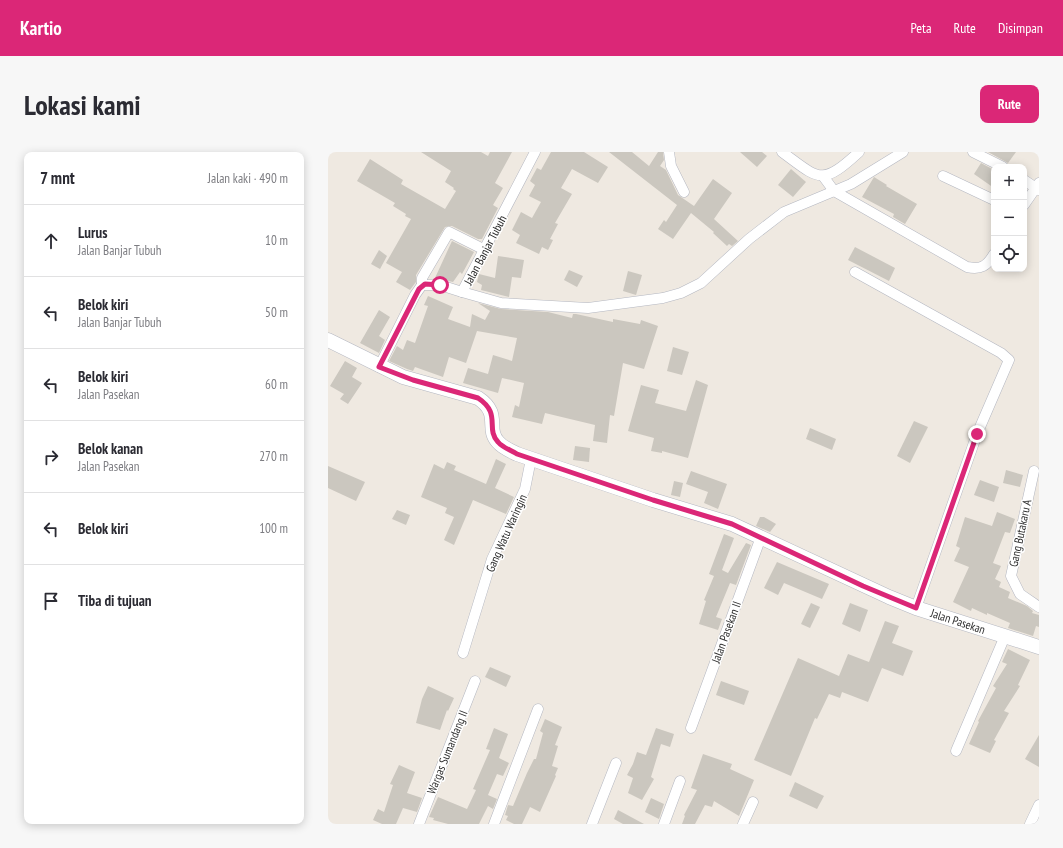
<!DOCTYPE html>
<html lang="id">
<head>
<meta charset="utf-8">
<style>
  body { margin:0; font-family:"PT Sans Narrow",sans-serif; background:#f7f7f7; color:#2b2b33 }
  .controls { position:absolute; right:12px; top:12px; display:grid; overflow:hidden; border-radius:8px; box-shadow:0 2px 10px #0003 }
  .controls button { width:36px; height:36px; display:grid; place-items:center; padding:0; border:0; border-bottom:1px solid #e1e1e2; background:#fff; color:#2b2b33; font:20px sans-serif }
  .stop { position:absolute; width:12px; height:12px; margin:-9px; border:3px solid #db2777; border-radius:50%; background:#fff }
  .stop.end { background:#db2777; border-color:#fff; box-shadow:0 1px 4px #0008 }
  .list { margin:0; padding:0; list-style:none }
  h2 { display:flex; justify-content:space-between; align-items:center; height:52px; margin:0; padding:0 16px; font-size:17px }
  h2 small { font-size:13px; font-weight:400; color:#7c7c81 }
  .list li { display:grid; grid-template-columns:26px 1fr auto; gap:12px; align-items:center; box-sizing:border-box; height:72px; padding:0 16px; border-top:1px solid #e1e1e2 }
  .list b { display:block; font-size:15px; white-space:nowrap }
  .list p { margin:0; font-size:13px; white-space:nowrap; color:#7c7c81 }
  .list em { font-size:13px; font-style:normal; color:#7c7c81 }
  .icon { flex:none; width:22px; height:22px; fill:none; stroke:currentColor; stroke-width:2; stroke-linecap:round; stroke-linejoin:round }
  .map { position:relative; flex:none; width:711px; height:672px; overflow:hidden; border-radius:8px }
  header { display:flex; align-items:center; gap:24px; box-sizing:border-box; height:56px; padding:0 20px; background:#db2777; color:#fff }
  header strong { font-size:19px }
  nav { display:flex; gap:22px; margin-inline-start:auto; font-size:14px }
  .intro { display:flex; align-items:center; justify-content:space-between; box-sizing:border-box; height:96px; padding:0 24px }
  h1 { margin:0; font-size:28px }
  .button { padding:10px 18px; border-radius:8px; background:#db2777; color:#fff; font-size:14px; font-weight:700 }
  main { display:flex; gap:24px; padding:0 24px }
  aside { flex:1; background:#fff; border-radius:8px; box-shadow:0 2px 10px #0003 }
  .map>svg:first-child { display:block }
</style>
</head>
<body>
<header>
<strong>Kartio</strong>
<nav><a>Peta</a><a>Rute</a><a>Disimpan</a></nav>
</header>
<div class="intro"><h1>Lokasi kami</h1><a class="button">Rute</a></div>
<main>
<aside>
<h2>7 mnt<small>Jalan kaki · 490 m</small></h2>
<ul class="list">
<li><svg class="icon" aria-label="ahead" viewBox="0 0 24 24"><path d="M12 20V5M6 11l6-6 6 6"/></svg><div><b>Lurus</b><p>Jalan Banjar Tubuh</p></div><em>10 m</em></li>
<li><svg class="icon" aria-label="left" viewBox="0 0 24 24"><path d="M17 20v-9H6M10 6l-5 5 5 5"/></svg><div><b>Belok kiri</b><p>Jalan Banjar Tubuh</p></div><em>50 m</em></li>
<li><svg class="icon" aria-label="left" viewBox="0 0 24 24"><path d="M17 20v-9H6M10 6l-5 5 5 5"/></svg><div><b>Belok kiri</b><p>Jalan Pasekan</p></div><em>60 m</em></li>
<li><svg class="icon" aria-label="right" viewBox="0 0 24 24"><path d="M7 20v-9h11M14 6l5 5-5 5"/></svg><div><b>Belok kanan</b><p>Jalan Pasekan</p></div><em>270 m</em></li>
<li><svg class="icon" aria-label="left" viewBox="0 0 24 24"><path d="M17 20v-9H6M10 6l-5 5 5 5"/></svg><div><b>Belok kiri</b></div><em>100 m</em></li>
<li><svg class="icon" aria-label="arrive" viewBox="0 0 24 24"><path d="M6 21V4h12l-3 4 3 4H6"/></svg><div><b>Tiba di tujuan</b></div></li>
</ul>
</aside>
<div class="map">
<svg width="711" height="672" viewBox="0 0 711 672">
  <rect width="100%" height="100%" fill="#efe9e1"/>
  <g fill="#cbc7bf">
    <path d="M93,0H153L160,4L162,0H184L167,31L175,36L165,53L170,56L154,87H150L124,74L117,75L88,123V130L82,138L68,130L74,120L58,111L83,67L77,64L78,62L65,54L67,51L29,29L42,7L75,28L73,32L117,57L128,39L125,37L126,36L117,30L123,19Z"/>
    <path d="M223,0H256L280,15L270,31L244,17L233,36L244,42L227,71L230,72L222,87L225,88L220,98L214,95L211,102L188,91L192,83L184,78L193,60L204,66L213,50L201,44L207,33L202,29L209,16L213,18Z"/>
    <path d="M281,0H304L321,14L330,0H335L336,8L332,14L338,18L350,43L366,54L385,27L404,41L386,67L410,89L404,94L401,92L399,94L385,81L386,80L363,61L345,87L330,77L336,68L338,70L349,53Z"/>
    <path d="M412,0H434L439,4L429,15Z"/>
    <path d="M660,0H688L680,11Z"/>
    <path d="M653,11L666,18V36L646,22Z"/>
    <path d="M463,17L478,30L465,45L450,33Z"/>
    <path d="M546,25L559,33L558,34L589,52L577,72L565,65L566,62L534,45Z"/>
    <path d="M124,89L146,100L134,122L132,120L125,130L107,126Z"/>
    <path d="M527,95L567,116L561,129L520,108Z"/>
    <path d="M51,98L59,104L52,117L43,112Z"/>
    <path d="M170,104L196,108L193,126L184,125L181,145L153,138L154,133L149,130L151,122L167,126Z"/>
    <path d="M241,118L255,124L249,135L236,128Z"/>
    <path d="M300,119L314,123L308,143L295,139Z"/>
    <path d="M100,144L125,155L120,167L142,175L144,162L157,168L162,159L150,151L173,157L220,160L244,166L245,162H248L285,170V167L312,172L313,168L330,174L316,217L295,211L286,264L282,263L279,291L265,289L267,273L217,261L214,272L184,265L187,253L191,255L196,231L174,226L170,241L135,231L140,216L160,222L165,203L184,209L189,186L149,179L138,211L121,205L115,225L87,215L85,219L79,217L61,209L69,194L75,198L79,188L87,191L100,154L96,153Z"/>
    <path d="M51,158L62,165L51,184L57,188L51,201L32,191Z"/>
    <path d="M345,195L361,200L354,223L339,219Z"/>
    <path d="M17,209L29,216L24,225L34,231L20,252L12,247L16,242L2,234Z"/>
    <path d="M368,228L380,233L360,306L334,299V301L323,299L326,286L300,279L313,233L331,238L327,251L358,259Z"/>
    <path d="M586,269L600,275L582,311L569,304Z"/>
    <path d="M482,276L508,287L504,298L478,287Z"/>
    <path d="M247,294L262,296L261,310L245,308Z"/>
    <path d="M168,307L178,312L167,336L186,345L178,362L145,348L126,393L116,388L126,365L117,361L119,356L93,345L106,312L116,317L119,310L128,314L126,318L158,332Z"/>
    <path d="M0,314L37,330L28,349L0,336Z"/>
    <path d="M678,318L695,323L692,335L675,331Z"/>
    <path d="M363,319L399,332L390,357L376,351L380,340L358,332Z"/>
    <path d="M652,328L671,335L666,350L646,343Z"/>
    <path d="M346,329L355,331L352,345L343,343Z"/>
    <path d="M69,358L82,363L78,373L64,367Z"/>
    <path d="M669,360L687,367L682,381L677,380L665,411L673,414L667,427L673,430L671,435L682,440L680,446L699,454L705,459L704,461L711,463V475L708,474L705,484L680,476L682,471L659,461V463L644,456L643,459L625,450L641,415L626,409L632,396L628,394L637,365L664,374Z"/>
    <path d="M432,365H436L448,372L442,380L428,374Z"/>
    <path d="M396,382L406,386L394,418L400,421L418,391L423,393L408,433L402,431L388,465L394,467L390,478L371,472L378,449L376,448L386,424L381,422Z"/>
    <path d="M449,410L501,432L494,447L456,431L450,443L436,436Z"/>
    <path d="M483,451L492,455L482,476L473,472Z"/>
    <path d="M522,451L540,458L532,480L514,472Z"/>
    <path d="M557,469L571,474L564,491L585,499L575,524L554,516L540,550L514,540L512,546L501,542L489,567L487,566L463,624L426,608L470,506L511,524L520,502L541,510Z"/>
    <path d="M680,497L702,508L690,533L692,534L676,559L681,561L666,588L668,589L662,601L641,592L651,570L650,569L668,536L665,534L679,512L674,510Z"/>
    <path d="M162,515L183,524L178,535L157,525Z"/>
    <path d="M393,529L421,539L416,553L388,543Z"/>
    <path d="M100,534L126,546L120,559L119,558L112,578L88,571L94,547Z"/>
    <path d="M217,567L234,575L227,593L230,594L224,614L230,616L227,623L228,624L212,660L202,655L194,672H186L178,668L180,664L177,663L180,653L185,654L199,621L206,607H208L215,581L212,579Z"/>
    <path d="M166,576L180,582L171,606L181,611L175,624L169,622L160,643L169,647L165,657L160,654L151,672H120L105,668L106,666L101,665L110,645L139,657L148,638L145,637L162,598L158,597Z"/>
    <path d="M328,576L346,582L342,595L333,592L323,625L326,627L314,648L300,641L305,626L299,623L305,612L309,600L318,603Z"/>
    <path d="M711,583V615L697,607Z"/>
    <path d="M375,602L404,612L402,617L426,628L411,664L386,649L384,655L377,653L367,672H354L357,664L356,663L369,638L363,636Z"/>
    <path d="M71,613L87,620L79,641L94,646L89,660L75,656L68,672H54L45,668L50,657L56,660L65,633L62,632Z"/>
    <path d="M467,630L496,644L489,657L461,644Z"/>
    <path d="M323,646L336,652L331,667L317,660Z"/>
    <path d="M290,658L316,672H295L286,667Z"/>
  </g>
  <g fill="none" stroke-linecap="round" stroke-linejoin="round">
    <g stroke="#b4b7c1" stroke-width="11">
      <g id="street">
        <path d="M341,0L343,14L356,40"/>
        <path d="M454,0C491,27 493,35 531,0"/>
        <path d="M645,0L675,15"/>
        <path d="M495,24L506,39L639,115C653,118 659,114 666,102"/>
        <path d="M615,24L666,48"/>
        <path d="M696,28L711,38"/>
        <path d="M696,53L711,31"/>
        <path d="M527,120L673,201L681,208L649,282L588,456"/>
        <path d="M94,133V126L121,80L157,98"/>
        <path d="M134,140L173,151L260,156L335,146L353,141L373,131L421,87L456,60L523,32L575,0"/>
        <path d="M51,215L87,143L94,133H112L134,140L207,0"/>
        <path d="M706,319L683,424L692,442L711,455"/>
        <path d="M135,501L164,407L197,337L203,307"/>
        <path d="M363,576L433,385"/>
        <path d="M628,599L677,484"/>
        <path d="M91,672L147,529"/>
        <path d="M166,672L210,557"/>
        <path d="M264,672L288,611"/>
        <path d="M336,672L352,629"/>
        <path d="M415,672L425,650"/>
        <path d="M702,672L711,653"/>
      </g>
    </g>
    <g stroke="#b4b7c1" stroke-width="15">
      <path id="secondary" d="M0,188L75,225L150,246C174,262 157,276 170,290C175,296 183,299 189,302L325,348L404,372L561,445L588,456L711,495"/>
    </g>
    <use href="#street" stroke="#fff" stroke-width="10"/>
    <use href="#secondary" stroke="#fff" stroke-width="14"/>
  </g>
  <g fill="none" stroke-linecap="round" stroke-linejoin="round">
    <path stroke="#db2777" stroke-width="5" d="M112,133L97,132L91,137L51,215L85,228L150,246C174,262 157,276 170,290C175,296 183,298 189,302L325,348L404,372L535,434L588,456L649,282"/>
  </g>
  <g text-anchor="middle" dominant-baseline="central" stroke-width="3" stroke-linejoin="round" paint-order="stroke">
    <g font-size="12" fill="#2e2e2e" stroke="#fff">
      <text transform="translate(157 98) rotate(-62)">Jalan Banjar Tubuh</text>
      <text transform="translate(178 381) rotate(-66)">Gang Watu Waringin</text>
      <text transform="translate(692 381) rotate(-78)">Gang Butakaru A</text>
      <text transform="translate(630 469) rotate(18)">Jalan Pasekan</text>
      <text transform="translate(398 480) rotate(-70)">Jalan Pasekan II</text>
      <text transform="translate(119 600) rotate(-68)">Wargas Sumandang II</text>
    </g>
  </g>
</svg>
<div class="controls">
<button>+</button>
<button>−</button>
<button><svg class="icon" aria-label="locate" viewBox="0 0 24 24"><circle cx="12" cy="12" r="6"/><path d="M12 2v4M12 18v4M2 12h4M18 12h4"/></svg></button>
</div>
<div class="stop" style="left:112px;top:133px"></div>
<div class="stop end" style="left:649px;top:282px"></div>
</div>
</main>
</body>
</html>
